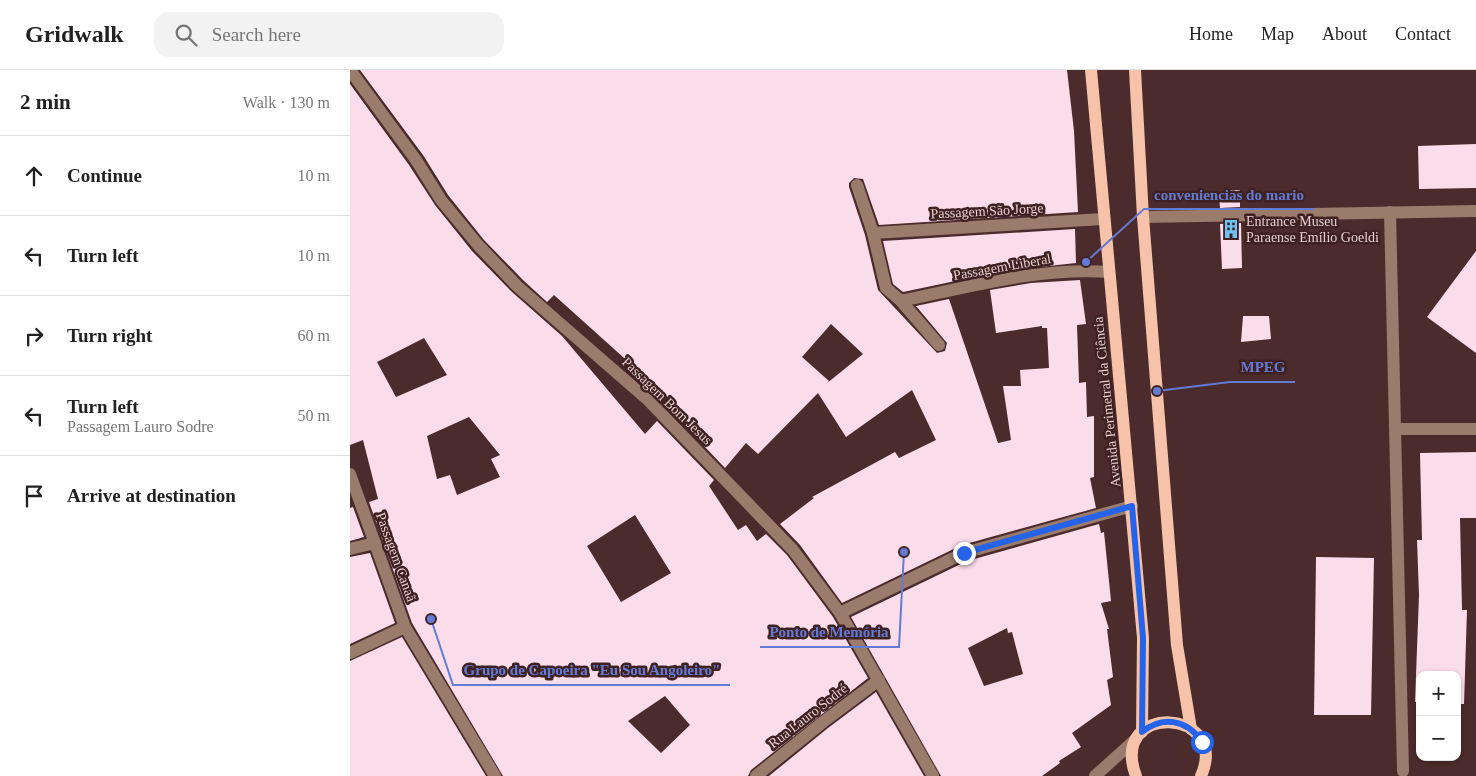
<!DOCTYPE html>
<html lang="en">
<head>
<meta charset="utf-8">
<style>
  body { margin:0; font-family:"Times New Roman",serif; background:#f2f2f2; color:#222 }
  .controls { position:absolute; right:15px; bottom:15px; display:grid; overflow:hidden; border-radius:10px; box-shadow:0 1px 4px #0004 }
  .controls button { width:45px; height:45px; display:grid; place-items:center; padding:0; border:0; border-bottom:1px solid #e0e0e0; background:#fff; color:#222; font:25px sans-serif }
  .stop { position:absolute; width:15px; height:15px; margin:-11px; border:4px solid #2563eb; border-radius:50%; background:#fff }
  .stop.end { background:#2563eb; border-color:#fff; box-shadow:0 1px 5px #0008 }
  .list { margin:0; padding:0; list-style:none }
  h2 { display:flex; justify-content:space-between; align-items:center; height:65px; margin:0; padding:0 20px; font-size:21px }
  h2 small { font-size:16px; font-weight:400; color:#767676 }
  .list li { display:grid; grid-template-columns:32px 1fr auto; gap:15px; align-items:center; box-sizing:border-box; height:80px; padding:0 20px; border-top:1px solid #e0e0e0 }
  .list b { display:block; font-size:19px; white-space:nowrap }
  .list p { margin:0; font-size:16px; white-space:nowrap; color:#767676 }
  .list em { font-size:16px; font-style:normal; color:#767676 }
  .icon { flex:none; width:28px; height:28px; fill:none; stroke:currentColor; stroke-width:2; stroke-linecap:round; stroke-linejoin:round }
  .map { position:relative; flex:none; width:1126px; height:706px; overflow:hidden }
  header { display:flex; align-items:center; gap:30px; box-sizing:border-box; height:70px; padding:0 25px; background:#fff; border-bottom:1px solid #e0e0e0 }
  header strong { font-size:24px }
  nav { display:flex; gap:28px; margin-inline-start:auto; font-size:18px }
  .search { width:350px; height:45px; background:#f2f2f2; display:flex; align-items:center; gap:12px; box-sizing:border-box; padding:0 18px; border-radius:15px; color:#767676; font-size:19px }
  main { display:flex }
  aside { flex:1; background:#fff }
  .map>svg:first-child { display:block }
</style>
</head>
<body>
<header>
<strong>Gridwalk</strong>
<div class="search"><svg class="icon" aria-label="search" viewBox="0 0 24 24"><circle cx="10" cy="10" r="6"/><path d="M15 15l6 6"/></svg>Search here</div>
<nav><a>Home</a><a>Map</a><a>About</a><a>Contact</a></nav>
</header>
<main>
<aside>
<h2>2 min<small>Walk · 130 m</small></h2>
<ul class="list">
<li><svg class="icon" aria-label="ahead" viewBox="0 0 24 24"><path d="M12 20V5M6 11l6-6 6 6"/></svg><div><b>Continue</b></div><em>10 m</em></li>
<li><svg class="icon" aria-label="left" viewBox="0 0 24 24"><path d="M17 20v-9H6M10 6l-5 5 5 5"/></svg><div><b>Turn left</b></div><em>10 m</em></li>
<li><svg class="icon" aria-label="right" viewBox="0 0 24 24"><path d="M7 20v-9h11M14 6l5 5-5 5"/></svg><div><b>Turn right</b></div><em>60 m</em></li>
<li><svg class="icon" aria-label="left" viewBox="0 0 24 24"><path d="M17 20v-9H6M10 6l-5 5 5 5"/></svg><div><b>Turn left</b><p>Passagem Lauro Sodre</p></div><em>50 m</em></li>
<li><svg class="icon" aria-label="arrive" viewBox="0 0 24 24"><path d="M6 21V4h12l-3 4 3 4H6"/></svg><div><b>Arrive at destination</b></div></li>
</ul>
</aside>
<div class="map">
<svg width="1126" height="706" viewBox="0 0 1126 706">
  <rect width="100%" height="100%" fill="#4b2b2c"/>
  <g fill="#fbdcea" fill-rule="evenodd">
    <path d="M10,0H717L724,61L728,142L529,155L513,109L504,108L499,113V117L515,165L528,220L587,283L595,281L597,273L566,236L599,229L648,373L661,370L653,316H671L670,300L699,298L697,258H692V256L646,263L640,220L681,213L730,210L736,254L727,255L729,313L736,312L737,347L744,346V407L740,408L746,438L612,475L492,533L450,475L430,454L464,428L462,427L545,382L549,388L586,370L562,320L496,367L468,323L408,384L396,373L375,398L318,338L323,332L204,225L197,232L173,210L134,170L98,125L73,85ZM481,254L513,284L476,314L479,311L452,287Z"/>
    <path d="M0,14L59,95L85,135L122,181L162,222L212,266L295,364L307,351L364,410L359,416L388,460L396,455L407,471L416,464L437,485L483,547L518,608L401,700L398,706H153L62,553L19,432L28,429L13,370L0,375ZM74,268L97,305L46,327L27,292ZM119,347L150,385L141,389L150,407L107,425L100,405L87,409L77,366ZM285,445L321,503L271,532L237,476ZM315,626L340,655L311,683L278,651Z"/>
    <path d="M1126,74V118L1069,119L1068,76Z"/>
    <path d="M890,120V137L870,138L869,121Z"/>
    <path d="M891,153L892,198L872,199L870,154Z"/>
    <path d="M725,159L726,193L653,201L553,222L543,214L533,171Z"/>
    <path d="M1126,181V283L1077,247Z"/>
    <path d="M893,246H919L921,269L891,272Z"/>
    <path d="M1126,382V448H1110L1112,540H1117L1114,634H1107V605H1070V632H1065L1069,525L1067,470H1072L1070,383Z"/>
    <path d="M3,437L14,467L0,471V438Z"/>
    <path d="M749,454L751,463L754,462L761,531L751,533L759,559H757L763,607L757,610L761,635L722,663L731,677L709,691L710,693L692,706H591L501,547L617,491ZM657,558L658,563L662,562L673,604L634,616L618,578Z"/>
    <path d="M20,483L45,553L0,574V487Z"/>
    <path d="M966,487L1024,488L1021,645H964Z"/>
    <path d="M52,567L136,706H0V591Z"/>
    <path d="M526,622L574,706H419L478,658Z"/>
  </g>
  <g fill="none" stroke-linecap="round" stroke-linejoin="round">
    <g stroke="#9a7b6c" stroke-width="12">
      <path d="M0,0L66,90L91,130L128,175L167,216L298,330L443,480L490,543L583,706"/>
      <path d="M507,115L523,163L536,218L551,231L589,275"/>
      <path d="M1040,142L1053,701"/>
      <path d="M793,147L1126,141"/>
      <path d="M523,163L753,149"/>
      <path d="M551,231C619,217 689,197 759,202"/>
      <path d="M1046,359H1126"/>
      <path d="M0,404L55,557L145,706"/>
      <path d="M0,479L25,473"/>
      <path d="M490,543L614,483L782,436"/>
      <path d="M0,583L55,557"/>
      <path d="M406,706L473,652L529,610"/>
      <path d="M745,706L786,669"/>
    </g>
    <g stroke="#f6c2aa" stroke-width="12">
      <path d="M741,0L793,568L792,662"/>
      <path d="M785,0L793,147L827,575L841,659"/>
      <path d="M786,706C758,631 881,638 851,706"/>
    </g>
  </g>
  <g fill="none" stroke-linecap="round" stroke-linejoin="round">
    <path stroke="#2563eb" stroke-width="6" d="M614,483L782,436L793,568L792,662C813,645 838,650 852,672"/>
  </g>
  <defs>
    <g id="building-bare" transform="scale(1.5)"><path d="M-4-6H4V6H1V3H-1V6H-4ZM-2.5-4.3h1.7v1.8h-1.7ZM.8-4.3h1.7v1.8H.8ZM-2.5-1h1.7V.8h-1.7ZM.8-1h1.7V.8H.8Z" fill="#6ec2f3" stroke="#402122" stroke-width="2.5" paint-order="stroke"/></g>
  </defs>
  <g fill-rule="evenodd">
    <use href="#building-bare" x="881" y="159"/>
  </g>
  <g text-anchor="middle" dominant-baseline="central" stroke-width="5" stroke-linejoin="round" paint-order="stroke">
    <g font-size="14" fill="#e4cece" stroke="#402122">
      <text transform="translate(637 141) rotate(-3)">Passagem São Jorge</text>
      <text transform="translate(652 197) rotate(-10)">Passagem Liberal</text>
      <text transform="translate(317 331) rotate(44)">Passagem Bom Jesus</text>
      <text transform="translate(757 332) rotate(-96)">Avenida Perimetral da Ciência</text>
      <text transform="translate(46 487) rotate(70)">Passagem Canaã</text>
      <text transform="translate(458 646) rotate(-38)">Rua Lauro Sodré</text>
    </g>
    <g font-size="14" fill="#e4cece" stroke="#402122" text-anchor="start">
      <text x="896" y="151">Entrance Museu<tspan x="896" dy="16">Paraense Emílio Goeldi</tspan></text>
    </g>
  </g>
  <path fill="none" stroke="#637bd4" stroke-width="2" d="M736 192L794 139H964M807 321L880 312H945M554 482L549 577H410M81 549L103 615H380"/>
  <g fill="#637bd4" stroke="#402122" stroke-width="2">
    <circle cx="736" cy="192" r="5"/>
    <circle cx="807" cy="321" r="5"/>
    <circle cx="554" cy="482" r="5"/>
    <circle cx="81" cy="549" r="5"/>
  </g>
  <g font-size="15" text-anchor="middle" font-weight="bold" fill="#637bd4" stroke="#402122" stroke-width="5" stroke-linejoin="round" paint-order="stroke">
    <text x="879" y="130">conveniencias do mario</text>
    <text x="913" y="302">MPEG</text>
    <text x="479" y="567">Ponto de Memória</text>
    <text x="242" y="605">Grupo de Capoeira "Eu Sou Angoleiro"</text>
  </g>
</svg>
<div class="controls">
<button>+</button>
<button>−</button>
</div>
<div class="stop" style="left:852px;top:672px"></div>
<div class="stop end" style="left:614px;top:483px"></div>
</div>
</main>
</body>
</html>
